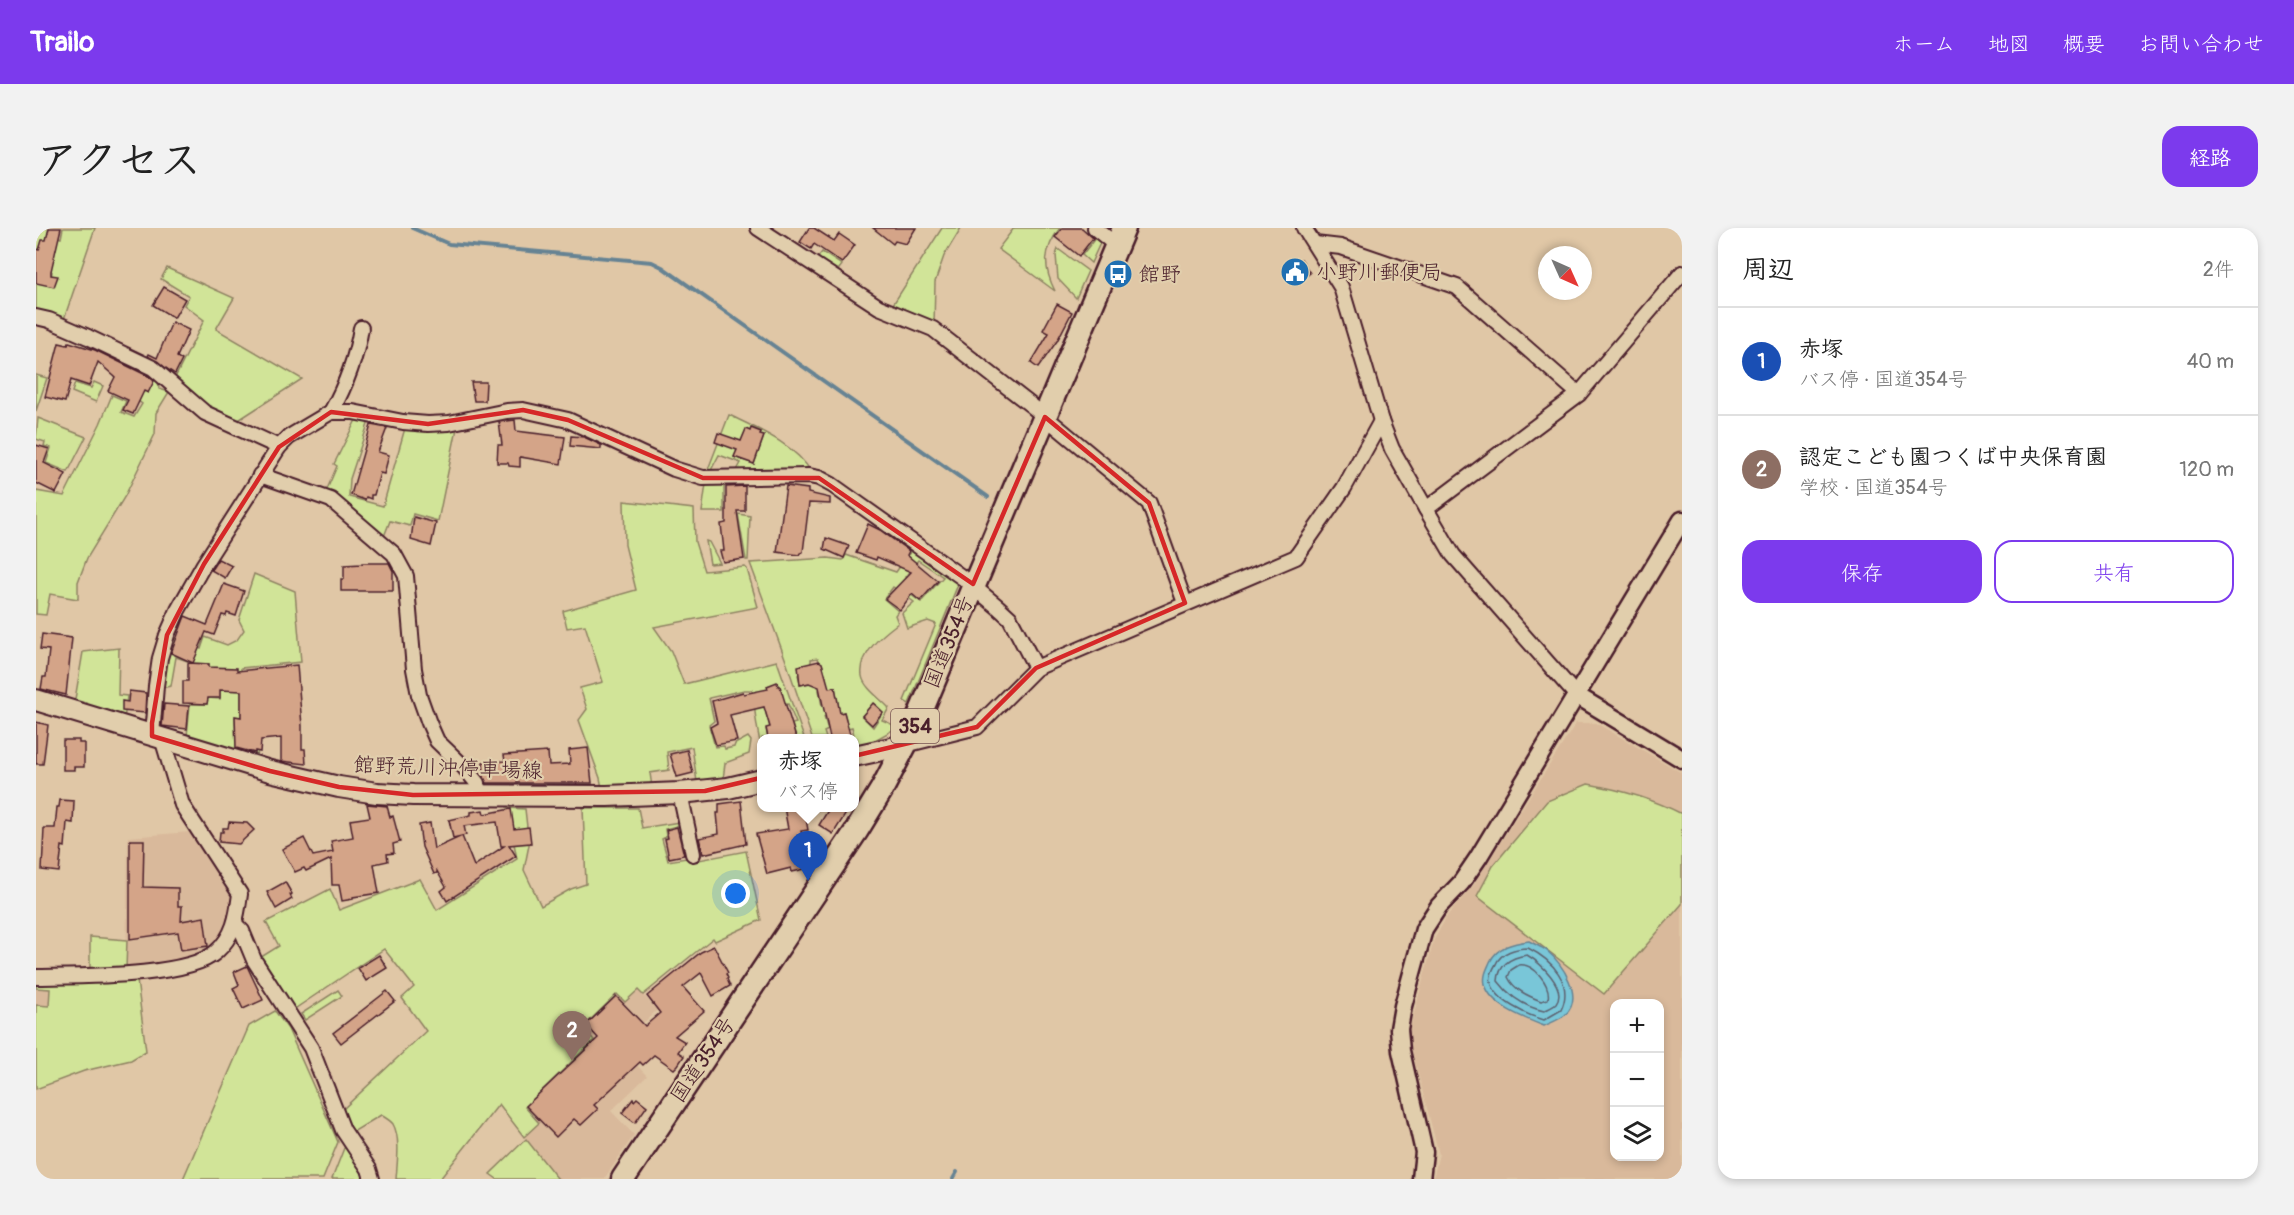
<!DOCTYPE html>
<html lang="ja">
<head>
<meta charset="utf-8">
<style>
  body { margin:0; font-family:Pangolin,"Klee One",sans-serif; background:#f2f2f2; color:#222 }
  .controls { position:absolute; right:18px; bottom:18px; display:grid; overflow:hidden; border-radius:12px; box-shadow:0 3px 9px #0003 }
  .controls button { width:54px; height:54px; display:grid; place-items:center; padding:0; border:0; border-bottom:2px solid #e0e0e0; background:#fff; color:#222; font:30px sans-serif }
  .compass { position:absolute; left:1502px; top:18px; width:54px; height:54px; border-radius:50%; background:#fff; box-shadow:0 3px 9px #0003; rotate:135deg }
  .you { position:absolute; left:700px; top:666px; width:21px; height:21px; margin:-15px; border:4px solid #fff; border-radius:50%; background:#1a73e8; box-shadow:0 0 0 9px #1a73e833 }
  .badge { display:grid; place-items:center; width:39px; height:39px; border-radius:50%; background:#7c3aed; color:#fff; font-size:20px; font-weight:700 }
  .pin { position:absolute; translate:-50% -50px; filter:drop-shadow(0 2px 3px #0008) }
  .pin::after { content:''; position:absolute; top:32px; width:21px; height:18px; background:inherit; clip-path:polygon(0 0,100% 0,50% 100%) }
  .popup { position:absolute; left:721px; top:506px; width:102px; height:78px; box-sizing:border-box; display:grid; place-content:center; border-radius:12px; background:#fff; filter:drop-shadow(0 2px 4px #0005); font-size:20px; white-space:nowrap; color:#767676 }
  .popup b { font-size:22px; color:#222 }
  .popup::after { content:''; position:absolute; left:50%; top:100%; margin-left:-12px; border:12px solid transparent; border-top-color:#fff }
  .list { margin:0; padding:0; list-style:none }
  h2 { display:flex; justify-content:space-between; align-items:center; height:78px; margin:0; padding:0 24px; font-size:26px }
  h2 small { font-size:20px; font-weight:400; color:#767676 }
  .list li { display:grid; grid-template-columns:39px 1fr auto; gap:18px; align-items:center; box-sizing:border-box; height:108px; padding:0 24px; border-top:2px solid #e0e0e0 }
  .list b { display:block; font-size:22px; white-space:nowrap }
  .list p { margin:0; font-size:20px; white-space:nowrap; color:#767676 }
  .list em { font-size:20px; font-style:normal; color:#767676 }
  .actions { display:flex; gap:12px; padding:18px 24px }
  .actions a { flex:1; padding:14px 0; border:2px solid #7c3aed; border-radius:18px; text-align:center; font-size:21px; color:#7c3aed }
  .actions .main { background:#7c3aed; color:#fff }
  .icon { flex:none; width:33px; height:33px; fill:none; stroke:currentColor; stroke-width:2; stroke-linecap:round; stroke-linejoin:round }
  .map { position:relative; flex:none; width:1646px; height:951px; overflow:hidden; border-radius:18px }
  header { display:flex; align-items:center; gap:36px; box-sizing:border-box; height:84px; padding:0 30px; background:#7c3aed; color:#fff }
  header strong { font-size:28px }
  nav { display:flex; gap:33px; margin-inline-start:auto; font-size:21px }
  .intro { display:flex; align-items:center; justify-content:space-between; box-sizing:border-box; height:144px; padding:0 36px }
  h1 { margin:0; font-size:42px }
  .button { padding:15px 27px; border-radius:18px; background:#7c3aed; color:#fff; font-size:21px; font-weight:700 }
  main { display:flex; gap:36px; padding:0 36px }
  aside { flex:1; background:#fff; border-radius:18px; box-shadow:0 3px 9px #0003 }
  .map>svg:first-child { display:block }
</style>
</head>
<body>
<header>
<strong>Trailo</strong>
<nav><a>ホーム</a><a>地図</a><a>概要</a><a>お問い合わせ</a></nav>
</header>
<div class="intro"><h1>アクセス</h1><a class="button">経路</a></div>
<main>
<div class="map">
<svg width="1646" height="951" viewBox="0 0 1646 951">
  <rect width="100%" height="100%" fill="#e0c7a6"/>
  <filter id="ink" filterUnits="userSpaceOnUse"><feTurbulence type="fractalNoise" baseFrequency=".0167" numOctaves="2"/><feDisplacementMap in="SourceGraphic" scale="12" xChannelSelector="R" yChannelSelector="G"/><feConvolveMatrix kernelMatrix="1 2 1 2 8 2 1 2 1" color-interpolation-filters="sRGB"/></filter>
  <g filter="url(#ink)">
    <g fill="#d9b99b" fill-rule="evenodd">
      <path d="M1540,495H1560L1646,545V951H1397L1403,926L1372,807L1398,712L1411,688L1437,658ZM1578,776H1624V928H1578Z"/>
      <path d="M154,604L195,663L196,689L185,709L176,719L153,732L90,741L92,609Z"/>
      <path d="M580,737L621,782L583,818L611,848L575,883L598,907L568,951H522L463,876Z"/>
      <path d="M0,760L14,761L13,778L0,777Z"/>
    </g>
    <g fill="#d1e498" stroke="#8e8262" stroke-width="1.5" fill-rule="evenodd">
      <path d="M0,0H13L12,6L25,10L27,0H59L28,91L0,84V55L3,52L14,53L16,44L0,21Z"/>
      <path d="M906,0H925L908,28L899,54L898,98L856,78Z"/>
      <path d="M978,0H1024C1007,22 1007,39 1019,63L962,21Z"/>
      <path d="M1060,9L1065,13L1055,35L1046,27Z"/>
      <path d="M1022,21L1052,43L1040,70L1022,51L1020,27Z"/>
      <path d="M786,24L806,37L800,45L780,32Z"/>
      <path d="M131,40L198,70L180,101L266,151L198,195C177,181 156,169 139,150L168,92L148,77L153,68L125,51Z"/>
      <path d="M114,146L122,152L123,161L133,164L120,185L119,206L89,268L51,330L42,354V371L14,366L10,387L0,386V263L28,268L64,196L76,167L90,173L85,184L98,189L106,176L101,172Z"/>
      <path d="M0,147L11,150L0,183Z"/>
      <path d="M58,154L67,158L60,174L36,164L39,155L55,160Z"/>
      <path d="M693,187C722,201 759,216 776,245L700,244L705,235L683,227L673,246L671,244ZM716,200L725,204L724,207L728,208L718,236L698,229L701,222L697,220L700,212L705,213L710,202L714,203Z"/>
      <path d="M2,190L50,209L32,244L10,235L15,220L8,218L9,214L0,211Z"/>
      <path d="M320,192L333,193L314,251L313,269L347,278L369,200L404,202L421,200L402,293L377,286L374,298L354,293L347,311L289,266L301,238L298,236Z"/>
      <path d="M670,256H688V284H666Z"/>
      <path d="M588,273L658,281L659,314L668,343L709,339L711,341L722,379L618,399L635,423L648,456L741,433L768,510H760L756,496L760,495L752,476L729,482L734,499L730,501L732,510H726L725,518C720,499 719,481 716,462H708L673,470L678,493L673,497L679,519L688,518L689,521L698,519L699,516L712,509L715,513L713,526L689,535L687,552L661,554L656,519L631,524L633,542L614,545L616,559L566,560L564,550L543,492L551,481L544,460L567,454L549,397L531,400L527,383L600,362L589,317ZM741,455L746,465L737,477L731,458Z"/>
      <path d="M702,286L714,288L712,332H710Z"/>
      <path d="M670,313L673,314L684,335L674,336Z"/>
      <path d="M877,320L923,354L873,476L868,473L900,396L892,393L871,400L866,385L878,374L857,359L848,371L862,383L859,387L862,395C846,407 823,425 826,448C828,460 845,471 853,480L846,492L860,498L857,502L830,517H822L821,510H814L818,507L816,499L812,500L808,484L804,485V483L788,489L792,502L788,504L790,510H776L750,433L714,335L792,330L807,332L810,327L860,344ZM882,332L907,349L885,374L867,361L873,353L869,349ZM782,430L784,435H786L790,449L785,453L765,457L762,447L775,435V431ZM799,459L802,475L786,478L783,462ZM838,475L847,484L837,499L826,488Z"/>
      <path d="M218,346L259,363L265,434L205,440V477L224,474L221,533L151,508L154,476H171L172,470L184,471V462L173,454V436L157,435L140,429L135,458L124,460L128,436L137,409L165,421L169,409L191,417L201,412L208,402L203,392ZM205,477L220,490L219,525H205V522H200L199,489H205Z"/>
      <path d="M83,420L82,467L91,468L88,492L38,477L47,424Z"/>
      <path d="M1552,556C1586,562 1615,570 1646,586V676L1568,766L1441,668L1457,638L1511,573Z"/>
      <path d="M471,580L489,581L493,617L488,642L505,678L535,661L550,656L547,580H602L606,600L644,594V597L629,601L630,609L626,611L632,633L657,629L658,633L710,623L725,692L679,713L677,710L607,767L602,762L589,774L581,766L546,800L558,812L489,879L503,895L488,909L463,876L404,951H360C361,936 365,910 357,896C354,892 348,889 345,887L317,904L306,882L390,803L366,770L378,759L348,721L257,782L222,731L243,718L230,694L294,661L303,682L384,651L401,682L481,631Z"/>
      <path d="M54,709L91,712L90,741L54,742Z"/>
      <path d="M101,752L110,823L95,832L48,843L0,861V777L13,778L14,761L0,760V753Z"/>
      <path d="M302,762L306,768L269,792L265,786Z"/>
      <path d="M239,783L252,801L302,914L287,951H147L213,798Z"/>
      <path d="M490,911L517,945L522,951H461L454,946Z"/>
      <path d="M311,919L329,951H296L308,920Z"/>
    </g>
    <path fill="#79c6d8" stroke="#668393" stroke-width="1.5" d="M1493,713C1498,716 1505,719 1510,722C1526,735 1549,769 1529,787C1523,792 1514,795 1508,798C1490,791 1454,778 1449,756C1447,748 1451,741 1454,734C1461,718 1478,715 1493,713Z"/>
    <g fill="none" stroke-linecap="round" stroke-linejoin="round">
      <g stroke="#5d6270" stroke-width="1.5">
        <path d="M1492,720C1516,732 1538,755 1525,782L1508,792C1491,787 1459,773 1455,754C1453,748 1457,741 1460,736C1465,724 1480,720 1492,720Z"/>
        <path d="M1491,727C1503,734 1532,759 1520,776C1517,779 1511,781 1508,783C1489,779 1474,769 1462,753C1463,736 1476,729 1491,727Z"/>
        <path d="M1483,737C1498,735 1515,757 1512,771L1505,773C1492,768 1478,762 1472,749L1475,742Z"/>
      </g>
      <g stroke="#668393" stroke-width="4">
        <path d="M376,0L413,16L616,34L626,39L952,269"/>
        <path d="M917,951L921,944"/>
      </g>
    </g>
    <g fill="#d4a488" stroke="#4a1f2b" stroke-width="1.5">
      <path d="M13,0H25L15,43V47L22,48L18,59L0,55V21L3,22L6,12H10Z"/>
      <path d="M773,0H778L798,13L803,6L819,17L806,35L778,16L775,21L764,14Z"/>
      <path d="M837,0H880L870,16L859,13L857,16Z"/>
      <path d="M1026,0H1046L1057,10L1043,28L1019,9Z"/>
      <path d="M1265,31L1274,45L1263,53L1254,38Z"/>
      <path d="M128,59L149,71L138,90L117,77Z"/>
      <path d="M1021,76L1036,84L1021,113L1002,140L995,135L1013,105L1007,102Z"/>
      <path d="M136,94L153,102L141,129L146,132L139,146L112,128L113,126L121,130Z"/>
      <path d="M33,114L59,122L112,148L118,153L112,165L108,163L97,186L87,182L92,172L72,163L79,149L62,134L53,158L35,152L29,174L9,169L23,115L32,117Z"/>
      <path d="M435,154H450L449,173H438Z"/>
      <path d="M479,192L480,203L529,209L525,236L484,229V239L473,238L472,235H461L462,217H466L463,194Z"/>
      <path d="M335,197L351,200L342,224L353,227L348,246L344,245L338,267H335V271L330,269L329,272L315,267Z"/>
      <path d="M715,200L725,204L724,207L728,208L718,236L698,229L701,222L679,214L682,205L705,213L710,201L714,203Z"/>
      <path d="M535,208L548,209L565,217V221L534,218Z"/>
      <path d="M0,217L13,221L8,235L30,246L20,265L0,255Z"/>
      <path d="M709,258V283H701L708,331L687,334L684,323H688L685,296L690,295V259Z"/>
      <path d="M750,258L772,261V265L794,270V276L773,275L767,324L764,325L763,327L741,324Z"/>
      <path d="M378,289L400,295L395,318L375,312Z"/>
      <path d="M832,296L844,302L873,323L871,327L902,353L884,373L876,366L864,382L849,371L875,344L841,329L840,332L820,325Z"/>
      <path d="M790,310L813,318L808,330L788,321Z"/>
      <path d="M182,331L196,338L189,350L175,342Z"/>
      <path d="M326,335H353L357,343V363H305V351H308V337L326,336Z"/>
      <path d="M188,356L208,363L200,388L191,385L190,388L186,387L178,407L170,404L157,435L135,425L149,388L171,397Z"/>
      <path d="M6,406L36,410L30,467L5,461L7,449H10L13,422L4,421Z"/>
      <path d="M783,433L786,435L793,460L799,459L804,485L808,484L815,510H794L783,459L773,455L764,457L762,438Z"/>
      <path d="M152,435L173,436V439L201,440V443L261,437L266,498V521H269L270,536L245,533V510L225,512L224,524L219,523V525L200,520L199,488L205,489V463L184,462V470H172L171,476L147,475V453H152Z"/>
      <path d="M741,454L742,458H744L760,510H732L730,500L734,499L728,479L694,487L701,513L680,517L674,499L681,495L676,473L707,464L708,466L732,461L731,458Z"/>
      <path d="M93,463L110,465L109,485L86,483V473L92,474Z"/>
      <path d="M837,475L847,484L836,497L826,488Z"/>
      <path d="M128,476L153,478L151,501L126,498Z"/>
      <path d="M0,494L12,497L7,536H0Z"/>
      <path d="M27,512H43V515H48V539H38V542H27Z"/>
      <path d="M552,520L556,555H451L448,549L447,534L469,533L468,527L512,524L513,537L534,536L533,522Z"/>
      <path d="M651,522L657,545L641,549L634,526Z"/>
      <path d="M24,572L38,573L37,595L31,594L29,619L26,618L23,644L6,642L8,600H19L21,579H23Z"/>
      <path d="M705,573L710,616L667,626L663,610L683,606L681,585H683V576Z"/>
      <path d="M331,576L351,578L354,589L357,588L364,614L357,616L358,625L351,626L352,633L338,636L343,665L317,669V671L306,673L303,657H296L295,631L270,643L268,640L259,644L246,621L268,610L277,628L297,624L295,613L317,609L314,592L334,589Z"/>
      <path d="M748,579H768L772,602L765,603L773,635L768,636L769,641L756,644L755,640L731,646L720,606L752,601Z"/>
      <path d="M794,579H805L811,584L797,606L783,597Z"/>
      <path d="M475,581L478,601L493,599L495,615L473,617L480,628L411,673L405,663L410,659L401,643V645L398,646L386,619L383,597L394,595L398,621L426,608L438,638L468,618H465L461,594L428,598L430,607L417,610L413,592L435,587V584L447,582L448,586Z"/>
      <path d="M193,594L211,595L218,602L203,616L183,614L184,604H187V600H192Z"/>
      <path d="M641,599L648,627L633,630L629,611L632,610L630,602Z"/>
      <path d="M94,612H108L107,659L142,660V678H146L145,693L168,689L172,718L145,722L142,704L94,711Z"/>
      <path d="M249,654L256,666L254,667L256,671L240,681L231,664Z"/>
      <path d="M678,718L692,745L690,746L692,750L691,751L694,758L677,768L665,745L647,759L668,783L639,808L649,814L642,824L648,828L642,837L638,841L618,827L607,837L604,834L558,877L562,881L545,897L538,891L520,909L490,878L562,810L550,797L580,768L609,798L624,785L611,768L665,724Z"/>
      <path d="M343,727L351,740L330,753L322,740Z"/>
      <path d="M211,738L227,772L207,781L197,760L203,757L198,744Z"/>
      <path d="M351,763L359,773L305,815L297,805Z"/>
      <path d="M601,870L611,878L599,895L586,885L597,871L598,873Z"/>
    </g>
    <g fill="none" stroke-linecap="round" stroke-linejoin="round">
      <g stroke="#4a1f2b" stroke-width="18">
        <g id="minor">
          <path d="M722,0L843,79L897,101L996,178L1113,275L1149,375"/>
          <path d="M1059,0L1081,18"/>
          <path d="M1268,0L1305,59L1345,193L1356,221L1390,281L1417,327L1540,467"/>
          <path d="M1279,16L1305,19L1421,59L1543,166"/>
          <path d="M0,89L13,92L52,109L117,140L169,185L243,219"/>
          <path d="M295,184C310,157 320,131 325,100"/>
          <path d="M224,247L295,272L358,326L370,348L378,441L383,467L393,495L401,513L428,539L441,555L444,568"/>
          <path d="M1390,281L1543,166L1646,45"/>
          <path d="M116,508L120,458L124,430L131,407L142,382L168,336L243,219L253,209L295,184H317L367,194L392,196L413,195L471,183L487,182L532,192L638,241L667,250L773,248L783,250L796,257L927,350L962,379L974,390L1000,440L1260,329L1308,260L1345,193"/>
          <path d="M869,517L941,499L1000,440"/>
          <path d="M644,565L657,626"/>
          <path d="M200,697L206,703L218,732L275,820L307,902L333,941L336,951"/>
          <path d="M0,749C41,748 151,750 180,724C198,708 201,689 204,666L146,577L126,510"/>
        </g>
      </g>
      <g stroke="#4a1f2b" stroke-width="21">
        <g id="tertiary">
          <path d="M1540,467L1646,531"/>
          <path d="M1385,951L1388,924L1365,823L1363,801L1367,778L1388,701L1403,678L1425,655L1442,630L1646,292"/>
        </g>
      </g>
      <g stroke="#4a1f2b" stroke-width="24">
        <g id="secondary">
          <path d="M0,472L234,543L303,559L341,565L377,567L571,568L644,565L692,560L726,552"/>
          <path d="M818,528L869,517"/>
        </g>
      </g>
      <g stroke="#4a1f2b" stroke-width="27">
        <path id="trunk" d="M587,951L821,602L846,561L879,498L1088,0"/>
      </g>
      <use href="#minor" stroke="#e1ceac" stroke-width="14"/>
      <use href="#tertiary" stroke="#e1ceac" stroke-width="16"/>
      <use href="#secondary" stroke="#e1ceac" stroke-width="20"/>
      <use href="#trunk" stroke="#e1ceac" stroke-width="22"/>
    </g>
  </g>
  <path fill="none" stroke="#d62828" stroke-width="4.5" stroke-linejoin="round" d="M487,182L532,192L667,250H783L937,356L1009,189L1113,275L1149,375L1000,440L941,499L669,563L377,567L303,559L234,543L116,508V495L131,407L168,336L243,219L295,184L392,196Z"/>
  <defs>
    <g id="civic-disc" transform="scale(1.5)"><circle r="9.5" fill="#1f6fb2" stroke="#e1ceac"/><path d="M-.6-6.5H3V-4.5H.6V-3L4-1V1h2V6H-6V1h2V-1L-.6-3ZM-1.2 2.5V6h2.4V2.5Z" fill="#fff"/></g>
    <g id="bus-disc" transform="scale(1.5)"><circle r="9.5" fill="#1f6fb2" stroke="#e1ceac"/><path d="M-5-6H5V4H4V6H2V4H-2V6H-4V4H-5ZM-3.5-4V0h7V-4ZM-3.5 1.2v1.5H-2V1.2ZM2 1.2v1.5H3.5V1.2Z" fill="#fff"/></g>
  </defs>
  <g fill-rule="evenodd">
    <use href="#civic-disc" x="1259" y="44"/>
    <use href="#bus-disc" x="1082" y="46"/>
  </g>
  <g text-anchor="middle" dominant-baseline="central" stroke-width="4.5" stroke-linejoin="round" paint-order="stroke">
    <rect fill="#e1ceac" stroke="#775452" stroke-width="1.5" x="855" y="481" width="48" height="34" rx="4.5"/>
    <g font-size="20" font-weight="bold" fill="#4a1f2b">
      <text x="879" y="498">354</text>
    </g>
    <g font-size="21" fill="#4a1f2b" stroke="#e1ceac" text-anchor="start">
      <text x="1280" y="44">小野川郵便局</text>
      <text x="1103" y="46">館野</text>
    </g>
    <g font-size="21" fill="#4a1f2b" stroke="#e1ceac">
      <text transform="translate(913 414) rotate(-68)">国道354号</text>
      <text transform="translate(412 540) rotate(2)">館野荒川沖停車場線</text>
      <text transform="translate(667 832) rotate(-56)">国道354号</text>
    </g>
  </g>
</svg>
<div class="controls">
<button>+</button>
<button>−</button>
<button><svg class="icon" aria-label="layers" viewBox="0 0 24 24"><path d="M12 4l9 5-9 5-9-5zM3 14l9 5 9-5"/></svg></button>
</div>
<svg class="compass" viewBox="-18 -18 36 36"><path d="M0-13l5 13h-10z" fill="#e53935"/><path d="M0 13l5-13h-10z" fill="#767676"/></svg>
<div class="you"></div>
<div class="pin badge" style="left:772px;top:653px;background:#1a4fb4">1</div>
<div class="popup"><b>赤塚</b>バス停</div>
<div class="pin badge" style="left:536px;top:833px;background:#8d6e63">2</div>
</div>
<aside>
<h2>周辺<small>2件</small></h2>
<ul class="list">
<li><span class="badge" style="background:#1a4fb4">1</span><div><b>赤塚</b><p>バス停 · 国道354号</p></div><em>40 m</em></li>
<li><span class="badge" style="background:#8d6e63">2</span><div><b>認定こども園つくば中央保育園</b><p>学校 · 国道354号</p></div><em>120 m</em></li>
</ul>
<div class="actions"><a class="main">保存</a><a>共有</a></div>
</aside>
</main>
</body>
</html>
